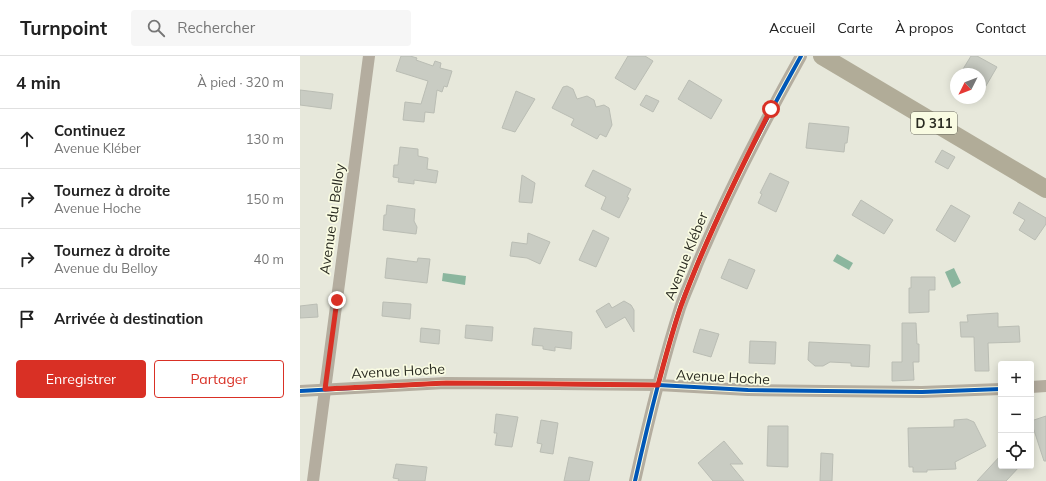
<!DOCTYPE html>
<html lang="fr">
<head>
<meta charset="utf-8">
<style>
  body { margin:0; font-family:Mulish,sans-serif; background:#f6f6f6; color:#222 }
  .controls { position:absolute; right:12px; bottom:12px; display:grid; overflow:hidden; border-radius:4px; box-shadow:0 2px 10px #0003 }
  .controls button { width:36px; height:36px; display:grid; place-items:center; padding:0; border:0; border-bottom:1px solid #e0e0e0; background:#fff; color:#222; font:20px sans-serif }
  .compass { position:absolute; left:650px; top:12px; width:36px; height:36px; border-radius:50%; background:#fff; box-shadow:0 2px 10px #0003; rotate:228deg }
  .stop { position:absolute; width:12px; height:12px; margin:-9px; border:3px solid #d93025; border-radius:50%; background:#fff }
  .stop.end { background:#d93025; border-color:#fff; box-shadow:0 1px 4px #0008 }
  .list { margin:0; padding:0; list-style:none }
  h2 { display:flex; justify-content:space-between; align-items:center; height:52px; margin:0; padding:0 16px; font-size:17px }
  h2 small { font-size:13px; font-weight:400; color:#767676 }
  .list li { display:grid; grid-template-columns:26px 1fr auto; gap:12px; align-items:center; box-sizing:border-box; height:60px; padding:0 16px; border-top:1px solid #e0e0e0 }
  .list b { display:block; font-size:15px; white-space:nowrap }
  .list p { margin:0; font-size:13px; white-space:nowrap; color:#767676 }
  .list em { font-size:13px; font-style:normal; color:#767676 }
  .actions { display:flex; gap:8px; padding:12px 16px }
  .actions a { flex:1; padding:9px 0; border:1px solid #d93025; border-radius:4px; text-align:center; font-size:14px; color:#d93025 }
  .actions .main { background:#d93025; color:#fff }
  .icon { flex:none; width:22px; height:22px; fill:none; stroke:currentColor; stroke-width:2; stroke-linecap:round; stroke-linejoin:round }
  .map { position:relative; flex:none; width:746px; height:425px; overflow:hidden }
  header { display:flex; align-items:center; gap:24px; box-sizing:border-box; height:56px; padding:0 20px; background:#fff; border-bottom:1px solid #e0e0e0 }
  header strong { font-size:19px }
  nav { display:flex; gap:22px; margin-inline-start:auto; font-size:14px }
  .search { width:280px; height:36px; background:#f6f6f6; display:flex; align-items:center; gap:10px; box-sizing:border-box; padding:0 14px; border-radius:4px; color:#767676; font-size:15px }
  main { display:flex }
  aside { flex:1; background:#fff }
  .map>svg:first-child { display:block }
</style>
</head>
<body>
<header>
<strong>Turnpoint</strong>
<div class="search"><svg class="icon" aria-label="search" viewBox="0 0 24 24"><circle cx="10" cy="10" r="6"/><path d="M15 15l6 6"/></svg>Rechercher</div>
<nav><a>Accueil</a><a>Carte</a><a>À propos</a><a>Contact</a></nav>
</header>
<main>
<aside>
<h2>4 min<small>À pied · 320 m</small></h2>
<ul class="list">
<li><svg class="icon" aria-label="ahead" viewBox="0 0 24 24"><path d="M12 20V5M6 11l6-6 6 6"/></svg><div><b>Continuez</b><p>Avenue Kléber</p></div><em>130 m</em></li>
<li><svg class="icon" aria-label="right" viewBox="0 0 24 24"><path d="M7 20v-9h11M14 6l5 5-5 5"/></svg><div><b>Tournez à droite</b><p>Avenue Hoche</p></div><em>150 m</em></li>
<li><svg class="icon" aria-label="right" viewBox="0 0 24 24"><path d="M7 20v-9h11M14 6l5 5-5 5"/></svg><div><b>Tournez à droite</b><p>Avenue du Belloy</p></div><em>40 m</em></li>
<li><svg class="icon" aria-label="arrive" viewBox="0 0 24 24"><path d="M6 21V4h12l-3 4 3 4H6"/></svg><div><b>Arrivée à destination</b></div></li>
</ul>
<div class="actions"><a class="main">Enregistrer</a><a>Partager</a></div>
</aside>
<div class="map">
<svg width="746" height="425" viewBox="0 0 746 425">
  <rect width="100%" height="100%" fill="#e7e8db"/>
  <g fill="#8bb69e">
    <path d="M537,198L553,207L549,214L533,205Z"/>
    <path d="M654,212L661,227L652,232L645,216Z"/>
    <path d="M143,217L166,220L165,229L142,225Z"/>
  </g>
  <g fill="#c9ccc3" stroke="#babdb4">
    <path d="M101,0H110L117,2L116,4L133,10L135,5L141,7L140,12L152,15L147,31L144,30L142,36L137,34L134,57L125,56L124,66L103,64L105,46L121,48L128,25L96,15Z"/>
    <path d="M328,0H345L353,5L335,34L315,22Z"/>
    <path d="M671,0H677L697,11L680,40V18H660Z"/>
    <path d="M389,24L422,44L411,63L378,43Z"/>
    <path d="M267,30L273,33L277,43L287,40L294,44L296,51L304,49L309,52L312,69L306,81L300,78L297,83L271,69L274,63L252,52L263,31Z"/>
    <path d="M0,34L33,38L31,53L0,49Z"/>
    <path d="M216,35L235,43L215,76L202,72Z"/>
    <path d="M346,39L359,45L353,56L340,49Z"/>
    <path d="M509,67L549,71L547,87H545L544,96L506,92Z"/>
    <path d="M100,91L118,93V100L128,102L127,113L138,115L136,127L114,124V128L98,126L99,122L93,121L94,109H98Z"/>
    <path d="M642,94L655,101L648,113L635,106Z"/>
    <path d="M293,114L331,133L327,141L329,142L319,162L301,153L306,141L285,130Z"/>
    <path d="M470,117L489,126L476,156L458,147L462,138L460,137Z"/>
    <path d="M222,119L235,127L232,147L219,146Z"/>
    <path d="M561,144L593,164L584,178L552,159Z"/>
    <path d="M719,146L746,162V168L735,184L719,174L725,164L713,157Z"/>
    <path d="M87,149L115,153L114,165L117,171L116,178L83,174L84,159H86Z"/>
    <path d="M651,149L670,160L655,186L636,174Z"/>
    <path d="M293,174L309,182L296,211L279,204Z"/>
    <path d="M228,177L250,186L240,208L227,202L210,200L212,186L227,188Z"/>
    <path d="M87,202L117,206L118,202L130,203L127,227L85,222Z"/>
    <path d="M429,203L455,214L447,233L421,222Z"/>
    <path d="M611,221H635V234H629V256L609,257V232H611Z"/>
    <path d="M324,245L331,249L334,254V276L325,261L306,272L296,255L309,247L312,252Z"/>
    <path d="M83,246L111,248L110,263L82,260Z"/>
    <path d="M17,248L18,261L0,262V250Z"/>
    <path d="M698,257V271L719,270L720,286L688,287L689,315H675L674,281H661L660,266H668L667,259Z"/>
    <path d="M602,267H616L617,288H619V306H613L614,324L592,325V306H602Z"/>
    <path d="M166,269L193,271L192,285L165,282Z"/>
    <path d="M121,272L140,274L139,288L120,286Z"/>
    <path d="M234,272L272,276L271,293L255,291V295L243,293V290L232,289Z"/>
    <path d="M400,273L419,278L411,301L393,296Z"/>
    <path d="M450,285L476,286L475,308L449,307Z"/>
    <path d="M509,286L570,289L569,311L551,310V307L530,306L523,310H515L508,304Z"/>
    <path d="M196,358L218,361L212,391L195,389L197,377H194Z"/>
    <path d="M746,360V405H744L731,365Z"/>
    <path d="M667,363L674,366L686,390L655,406L656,413L627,414V416H613V411H609L608,372L654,371V364Z"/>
    <path d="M241,364L258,367L253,398L240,396L242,388L237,387Z"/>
    <path d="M468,370H488V411L467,410Z"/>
    <path d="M424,385L443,408H430L444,425H413L398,407Z"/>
    <path d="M521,397L533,398L532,425H520Z"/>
    <path d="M701,399V410H720L706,425H677Z"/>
    <path d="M269,401L293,406L289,425H264Z"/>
    <path d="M96,408L127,411L125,425H98L99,423L93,422Z"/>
  </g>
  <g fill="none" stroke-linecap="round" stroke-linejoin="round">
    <g stroke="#b4ad9f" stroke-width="12">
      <path d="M731,331L746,330"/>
      <path d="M0,335L145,327L358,329L448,334L526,335L622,336L701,333"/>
      <path d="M13,425L69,0"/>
      <path d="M335,425C348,367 362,308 380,252C385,237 392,223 397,209C427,137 463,68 501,0"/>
    </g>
    <path stroke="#b1ac98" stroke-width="18" d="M522,0L746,133"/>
    <g stroke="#f9fbe2" stroke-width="6">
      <g id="cycleway">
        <path d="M0,335L145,327L358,329L448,334L526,335L622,336L701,333"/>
        <path d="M335,425C348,367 362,308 380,252C385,237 392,223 397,209C427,137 463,68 501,0"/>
      </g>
    </g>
    <use href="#cycleway" stroke="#0057b8" stroke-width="4"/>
  </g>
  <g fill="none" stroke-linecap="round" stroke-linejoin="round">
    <path stroke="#d93025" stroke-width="5" d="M37,244L25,333L146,327L358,329C365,303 372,276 381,250C406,182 438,117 471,53"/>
  </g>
  <g text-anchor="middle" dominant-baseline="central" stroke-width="3.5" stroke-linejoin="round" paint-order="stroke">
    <rect fill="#f9fbe2" stroke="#68695b" stroke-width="1" x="611" y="56" width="46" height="22" rx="3"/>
    <g font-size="13" font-weight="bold" fill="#2a2b21">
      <text x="634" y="67">D 311</text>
    </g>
    <g font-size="14" fill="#2a2b21" stroke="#f9fbe2">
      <text transform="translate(32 163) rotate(-82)">Avenue du Belloy</text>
      <text transform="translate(386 200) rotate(-68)">Avenue Kléber</text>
      <text transform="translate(98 315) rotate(-3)">Avenue Hoche</text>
      <text transform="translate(423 321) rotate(3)">Avenue Hoche</text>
    </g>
  </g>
</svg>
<div class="controls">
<button>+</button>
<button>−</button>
<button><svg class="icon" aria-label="locate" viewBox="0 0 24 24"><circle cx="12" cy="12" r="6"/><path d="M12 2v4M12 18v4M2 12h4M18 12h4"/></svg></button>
</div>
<svg class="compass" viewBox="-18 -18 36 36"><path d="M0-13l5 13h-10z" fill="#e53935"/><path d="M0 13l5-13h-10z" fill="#767676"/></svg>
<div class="stop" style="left:471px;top:53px"></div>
<div class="stop end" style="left:37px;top:244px"></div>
</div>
</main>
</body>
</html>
